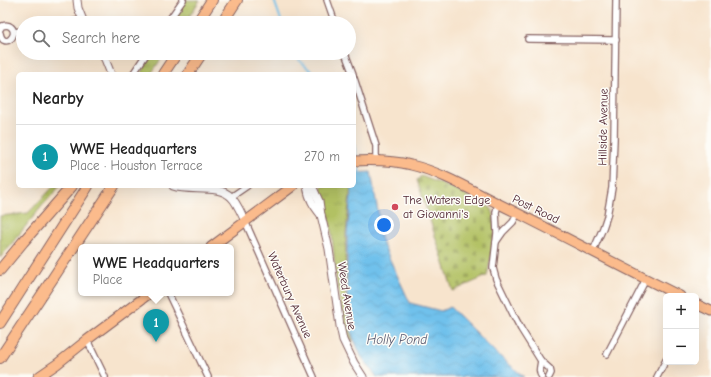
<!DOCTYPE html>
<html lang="en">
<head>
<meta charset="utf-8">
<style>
  body { margin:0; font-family:"Comic Neue",sans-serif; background:#f2f2f2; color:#222 }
  .controls { position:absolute; right:12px; bottom:12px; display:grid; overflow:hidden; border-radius:6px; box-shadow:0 4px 16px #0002 }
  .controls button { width:36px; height:36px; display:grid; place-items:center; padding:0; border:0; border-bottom:1px solid #e0e0e0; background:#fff; color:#222; font:20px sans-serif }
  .you { position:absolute; left:384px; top:225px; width:14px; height:14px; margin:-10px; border:3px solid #fff; border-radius:50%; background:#1a73e8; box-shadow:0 0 0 6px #1a73e833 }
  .badge { display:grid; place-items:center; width:26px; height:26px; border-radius:50%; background:#0b8043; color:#fff; font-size:13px; font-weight:700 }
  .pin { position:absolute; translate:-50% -33px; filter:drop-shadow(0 1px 2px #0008) }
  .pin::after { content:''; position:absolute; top:21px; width:14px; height:12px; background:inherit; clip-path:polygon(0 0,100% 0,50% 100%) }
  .popup { position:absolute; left:78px; top:244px; width:156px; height:52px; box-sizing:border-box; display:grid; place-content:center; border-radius:6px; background:#fff; filter:drop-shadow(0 1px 3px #0005); font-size:13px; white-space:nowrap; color:#767676 }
  .popup b { font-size:15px; color:#222 }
  .popup::after { content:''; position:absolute; left:50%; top:100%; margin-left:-8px; border:8px solid transparent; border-top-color:#fff }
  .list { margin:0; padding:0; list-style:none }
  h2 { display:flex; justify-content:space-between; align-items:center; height:52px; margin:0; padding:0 16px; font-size:17px }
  h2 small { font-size:13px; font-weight:400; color:#767676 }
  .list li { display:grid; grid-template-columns:26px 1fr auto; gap:12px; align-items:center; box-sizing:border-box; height:64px; padding:0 16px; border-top:1px solid #e0e0e0 }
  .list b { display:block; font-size:15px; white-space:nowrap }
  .list p { margin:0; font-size:13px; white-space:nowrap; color:#767676 }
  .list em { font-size:13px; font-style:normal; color:#767676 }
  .icon { flex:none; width:22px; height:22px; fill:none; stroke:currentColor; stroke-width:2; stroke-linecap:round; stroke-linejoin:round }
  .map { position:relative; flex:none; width:711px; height:377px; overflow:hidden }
  .search { position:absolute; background:#fff; box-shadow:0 4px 16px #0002; left:16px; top:16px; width:340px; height:44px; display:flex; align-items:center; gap:10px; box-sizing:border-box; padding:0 14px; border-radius:22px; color:#767676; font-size:15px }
  .panel { position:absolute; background:#fff; box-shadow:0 4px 16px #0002; left:16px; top:72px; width:340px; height:116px; border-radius:6px }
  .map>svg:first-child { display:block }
</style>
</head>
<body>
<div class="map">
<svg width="711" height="377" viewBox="0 0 711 377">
  <defs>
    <pattern id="grass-tufts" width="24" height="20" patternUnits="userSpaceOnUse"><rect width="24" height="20" fill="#b2c164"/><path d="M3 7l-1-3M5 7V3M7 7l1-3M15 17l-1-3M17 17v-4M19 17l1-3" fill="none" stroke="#9ba557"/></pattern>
    <pattern id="cemetery-stones" width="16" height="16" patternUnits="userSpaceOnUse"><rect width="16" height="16" fill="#b2c164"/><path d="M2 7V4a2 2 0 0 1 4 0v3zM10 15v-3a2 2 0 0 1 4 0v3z" fill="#9ba557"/></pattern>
    <pattern id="water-waves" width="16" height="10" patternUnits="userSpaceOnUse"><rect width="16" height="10" fill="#70c1ec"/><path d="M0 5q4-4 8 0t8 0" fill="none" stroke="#62a5cb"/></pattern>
  </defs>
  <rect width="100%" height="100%" fill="#fdfcf7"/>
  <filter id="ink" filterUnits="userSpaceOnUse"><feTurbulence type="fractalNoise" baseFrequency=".025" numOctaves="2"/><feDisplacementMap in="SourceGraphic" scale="8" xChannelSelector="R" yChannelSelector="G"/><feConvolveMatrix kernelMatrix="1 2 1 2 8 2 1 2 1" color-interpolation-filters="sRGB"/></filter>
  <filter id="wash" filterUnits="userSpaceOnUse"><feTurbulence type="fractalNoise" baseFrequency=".012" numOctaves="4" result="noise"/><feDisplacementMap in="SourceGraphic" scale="16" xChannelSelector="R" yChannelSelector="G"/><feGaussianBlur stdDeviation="0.9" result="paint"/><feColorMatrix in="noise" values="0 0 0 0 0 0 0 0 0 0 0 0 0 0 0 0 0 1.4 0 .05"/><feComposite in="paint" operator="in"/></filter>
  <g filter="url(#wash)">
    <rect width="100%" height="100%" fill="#f7e4cd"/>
    <g fill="url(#grass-tufts)" stroke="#7e7048">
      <path d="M183,0H200L185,23H170Z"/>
      <path d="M153,53H165L151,74H141Z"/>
      <path d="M54,186H60L42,206L0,258V216L28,213Z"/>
      <path d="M322,186H351L346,232L345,281L346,309L353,341H348L336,279L332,235L329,218L321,194Z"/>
    </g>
    <path fill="url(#cemetery-stones)" stroke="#7e7048" d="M421,176L454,189L491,208L494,215L495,238L487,276L453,291L417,180Z"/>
    <path fill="url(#water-waves)" stroke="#5d708c" d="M371,172L381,229L380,238L410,303L441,311L450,307L496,353L524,377H377L361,356L353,337L347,308V233L352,186H354V173Z"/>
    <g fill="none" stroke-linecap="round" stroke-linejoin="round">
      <g stroke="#70c1ec" stroke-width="2">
        <path d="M274,0L282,23"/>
        <path d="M295,53L296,57L313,73L317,74"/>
        <path d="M354,145L357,158"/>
        <path d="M358,164L360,174"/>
      </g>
    </g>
  </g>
  <g filter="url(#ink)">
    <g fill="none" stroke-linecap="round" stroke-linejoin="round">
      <g stroke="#876464" stroke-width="8">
        <g id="minor">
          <path d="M327,0L335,23"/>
          <path d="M67,23L82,20"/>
          <path d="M167,23L183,0"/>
          <path d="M0,29L2,26C5,25 8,24 11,27C20,35 3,50 0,33"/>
          <path d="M14,32L23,31"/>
          <path d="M528,39L616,40"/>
          <path d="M345,53L353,74"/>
          <path d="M133,74L147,53"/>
          <path d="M354,78L376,146V160"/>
          <path d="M231,197L247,186"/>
          <path d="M498,204L496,212L497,233L493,268L496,279L513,314L521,329L541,361L550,369L551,373L549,377"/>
          <path d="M245,221L314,377"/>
          <path d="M496,242L503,232L513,222L518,213"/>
          <path d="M593,251L603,228L607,216L612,188L614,139L616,0"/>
          <path d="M168,293L208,377"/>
          <path d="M87,340L105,377"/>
          <path d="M607,354L646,279"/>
          <path d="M541,361C540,367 538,372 542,377"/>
          <path d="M657,377L666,360"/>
        </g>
      </g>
      <g stroke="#876464" stroke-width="9">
        <g id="tertiary">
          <path d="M77,0L78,8L84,23"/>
          <path d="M101,53L105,59L111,74"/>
          <path d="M173,186C190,192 219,184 231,197C236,201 242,215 245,221"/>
          <path d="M307,186C309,199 313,205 321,215"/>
          <path d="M312,186L319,201L321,215L329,249L340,326L343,340L354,363L363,377"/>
        </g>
      </g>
      <g stroke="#876464" stroke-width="11">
        <g id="primary">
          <path d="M354,161C374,160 392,160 411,165C441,172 469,189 497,203C558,233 619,266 680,296"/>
          <path d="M211,247L293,186"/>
          <path d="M696,304L711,311"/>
          <path d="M38,377L57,364L87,340L150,293"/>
        </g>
      </g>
      <g stroke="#876464" stroke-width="12">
        <g id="motorway">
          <path d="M197,23L212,0"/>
          <path d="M222,23L237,0"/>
          <path d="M163,74L177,53"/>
          <path d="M188,74L202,53"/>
          <path d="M0,270L23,242L72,186"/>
          <path d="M0,323L88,186"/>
          <path d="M0,358L114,186"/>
        </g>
      </g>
      <use href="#minor" stroke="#fff" stroke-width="5.5"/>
      <use href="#tertiary" stroke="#fff" stroke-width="7"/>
      <use href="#primary" stroke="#fbbb8c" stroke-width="9"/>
      <use href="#motorway" stroke="#fbbb8c" stroke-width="10"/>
    </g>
  </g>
  <circle fill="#d1495b" stroke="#fdfcf7" stroke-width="1.5" cx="395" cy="207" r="4"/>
  <g text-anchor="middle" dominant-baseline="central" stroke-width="3" stroke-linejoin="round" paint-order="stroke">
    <g font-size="12" fill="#4a1f2b" stroke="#fdfcf7">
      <text transform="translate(603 127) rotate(-89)">Hillside Avenue</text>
      <text transform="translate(536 209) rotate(26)">Post Road</text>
      <text transform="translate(290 295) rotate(66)">Waterbury Avenue</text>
      <text transform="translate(347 296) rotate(81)">Weed Avenue</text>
    </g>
    <g font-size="12" fill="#4a1f2b" stroke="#fdfcf7" text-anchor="start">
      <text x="403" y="200">The Waters Edge<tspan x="403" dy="14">at Giovanni's</tspan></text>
    </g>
    <g font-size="13" font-style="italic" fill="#57586f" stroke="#fdfcf7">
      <text x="397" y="339">Holly Pond</text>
    </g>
  </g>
</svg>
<div class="controls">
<button>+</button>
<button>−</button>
</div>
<div class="you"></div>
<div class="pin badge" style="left:156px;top:342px;background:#0f9aa8">1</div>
<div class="popup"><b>WWE Headquarters</b>Place</div>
<div class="search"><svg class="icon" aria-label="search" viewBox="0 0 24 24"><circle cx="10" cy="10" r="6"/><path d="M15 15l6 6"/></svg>Search here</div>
<section class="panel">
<h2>Nearby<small></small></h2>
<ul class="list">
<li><span class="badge" style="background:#0f9aa8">1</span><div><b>WWE Headquarters</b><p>Place · Houston Terrace</p></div><em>270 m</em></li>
</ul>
</section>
</div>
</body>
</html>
